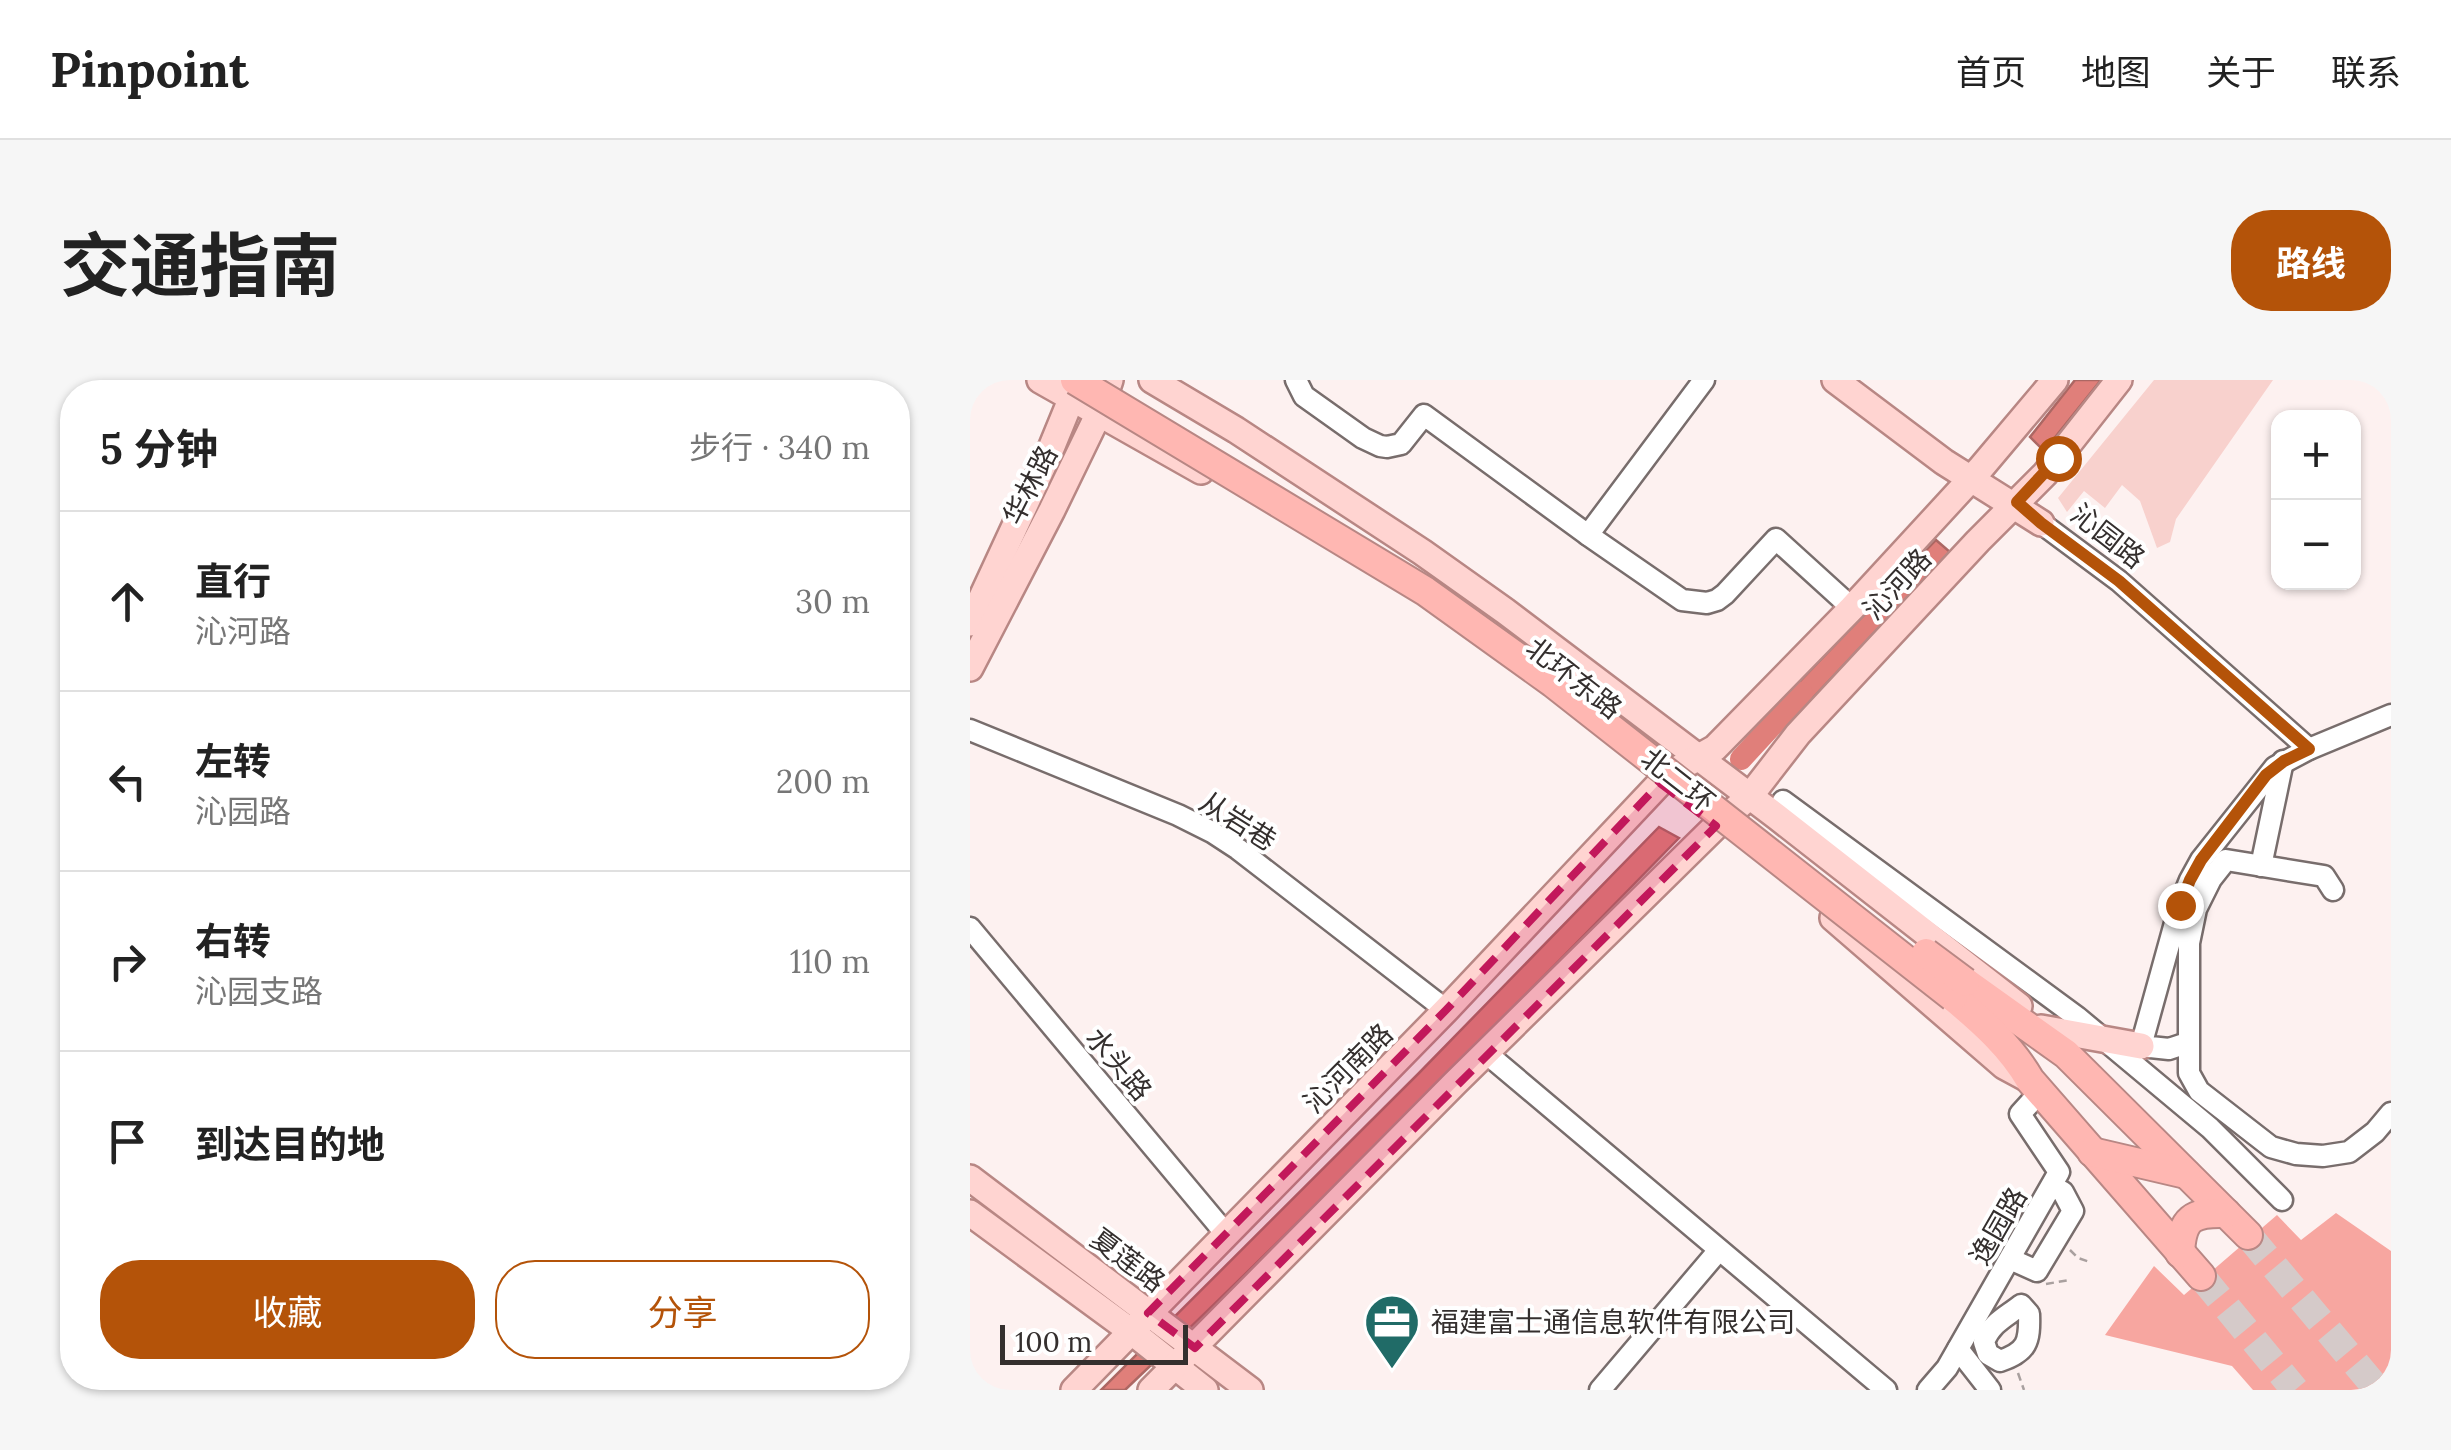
<!DOCTYPE html>
<html lang="zh">
<head>
<meta charset="utf-8">
<style>
  body { margin:0; font-family:Lora,"Noto Sans SC",serif; background:#f6f6f6; color:#222 }
  .controls { position:absolute; right:30px; top:30px; display:grid; overflow:hidden; border-radius:20px; box-shadow:0 2px 8px #0004 }
  .controls button { width:90px; height:90px; display:grid; place-items:center; padding:0; border:0; border-bottom:2px solid #e0e0e0; background:#fff; color:#222; font:50px sans-serif }
  .scale { position:absolute; left:30px; bottom:25px; width:188px; box-sizing:border-box; padding-left:10px; border:5px solid #342f2e; border-top:0; font-size:28px; line-height:35px; white-space:nowrap; color:#342f2e; -webkit-text-stroke:8px #fff; paint-order:stroke }
  .stop { position:absolute; width:30px; height:30px; margin:-22px; border:8px solid #b45309; border-radius:50%; background:#fff }
  .stop.end { background:#b45309; border-color:#fff; box-shadow:0 2px 10px #0008 }
  .list { margin:0; padding:0; list-style:none }
  h2 { display:flex; justify-content:space-between; align-items:center; height:130px; margin:0; padding:0 40px; font-size:42px }
  h2 small { font-size:32px; font-weight:400; color:#767676 }
  .list li { display:grid; grid-template-columns:65px 1fr auto; gap:30px; align-items:center; box-sizing:border-box; height:180px; padding:0 40px; border-top:2px solid #e0e0e0 }
  .list b { display:block; font-size:38px; white-space:nowrap }
  .list p { margin:0; font-size:32px; white-space:nowrap; color:#767676 }
  .list em { font-size:32px; font-style:normal; color:#767676 }
  .actions { display:flex; gap:20px; padding:30px 40px }
  .actions a { flex:1; padding:22px 0; border:2px solid #b45309; border-radius:40px; text-align:center; font-size:35px; color:#b45309 }
  .actions .main { background:#b45309; color:#fff }
  .icon { flex:none; width:55px; height:55px; fill:none; stroke:currentColor; stroke-width:2; stroke-linecap:round; stroke-linejoin:round }
  .map { position:relative; flex:none; width:1421px; height:1010px; overflow:hidden; border-radius:40px }
  header { display:flex; align-items:center; gap:60px; box-sizing:border-box; height:140px; padding:0 50px; background:#fff; border-bottom:2px solid #e0e0e0 }
  header strong { font-size:48px }
  nav { display:flex; gap:55px; margin-inline-start:auto; font-size:35px }
  .intro { display:flex; align-items:center; justify-content:space-between; box-sizing:border-box; height:240px; padding:0 60px }
  h1 { margin:0; font-size:70px }
  .button { padding:25px 45px; border-radius:40px; background:#b45309; color:#fff; font-size:35px; font-weight:700 }
  main { display:flex; gap:60px; padding:0 60px }
  aside { flex:1; background:#fff; border-radius:40px; box-shadow:0 2px 8px #0004 }
  .map>svg:first-child { display:block }
</style>
</head>
<body>
<header>
<strong>Pinpoint</strong>
<nav><a>首页</a><a>地图</a><a>关于</a><a>联系</a></nav>
</header>
<div class="intro"><h1>交通指南</h1><a class="button">路线</a></div>
<main>
<aside>
<h2>5 分钟<small>步行 · 340 m</small></h2>
<ul class="list">
<li><svg class="icon" aria-label="ahead" viewBox="0 0 24 24"><path d="M12 20V5M6 11l6-6 6 6"/></svg><div><b>直行</b><p>沁河路</p></div><em>30 m</em></li>
<li><svg class="icon" aria-label="left" viewBox="0 0 24 24"><path d="M17 20v-9H6M10 6l-5 5 5 5"/></svg><div><b>左转</b><p>沁园路</p></div><em>200 m</em></li>
<li><svg class="icon" aria-label="right" viewBox="0 0 24 24"><path d="M7 20v-9h11M14 6l5 5-5 5"/></svg><div><b>右转</b><p>沁园支路</p></div><em>110 m</em></li>
<li><svg class="icon" aria-label="arrive" viewBox="0 0 24 24"><path d="M6 21V4h12l-3 4 3 4H6"/></svg><div><b>到达目的地</b></div></li>
</ul>
<div class="actions"><a class="main">收藏</a><a>分享</a></div>
</aside>
<div class="map">
<svg width="1421" height="1010" viewBox="0 0 1421 1010">
  <rect width="100%" height="100%" fill="#fdf1f0"/>
  <path fill="#f8d1cd" d="M1184,0H1303L1206,139L1200,162L1187,168L1170,121L1152,105L1135,128L1114,111L1097,132L1088,118Z"/>
  <path fill="#f7a6a0" d="M1366,833L1421,871V1010H1283L1262,986L1135,955L1184,886L1214,915L1307,835L1331,860Z"/>
  <g fill="#e07f7a" stroke="#ac6763" stroke-width="2.5">
    <path d="M1105,0H1131L1074,71L1060,57Z"/>
    <path d="M966,160L980,172L823,339L806,326Z"/>
    <path d="M689,447L709,458C527,645 344,830 155,1010H131L449,693Z"/>
  </g>
  <g fill="none" stroke-linecap="round" stroke-linejoin="round">
    <path stroke="#e07f7a" stroke-width="22" d="M771,379L832,313"/>
    <g stroke="#d5cac9" stroke-width="28" stroke-dasharray="28 14" stroke-linecap="butt">
      <path d="M1278,855L1408,1010"/>
      <path d="M1231,896L1325,1010"/>
    </g>
    <g stroke="#786d6c" stroke-width="25">
      <g id="minor">
        <path d="M326,0L334,16L393,58L410,66L417,67L431,64L454,35L618,155L734,0"/>
        <path d="M1071,143L1149,201L1339,369"/>
        <path d="M618,155L712,220L737,223L747,220L755,214L806,159L882,228"/>
        <path d="M0,350L208,435L242,452L268,469L476,630"/>
        <path d="M813,421L1107,637L1240,748L1312,820"/>
        <path d="M1291,486L1313,381"/>
        <path d="M1363,510L1354,496L1256,480L1241,499L1226,529L1219,563V693L1229,711L1301,767L1326,774L1353,776L1379,772L1405,752L1421,733"/>
        <path d="M0,548L256,854"/>
        <path d="M1217,663L1199,669L1171,666L1210,525L1220,500L1231,480L1305,387L1339,369L1421,335"/>
        <path d="M516,673L916,1010"/>
        <path d="M1040,879L1067,891L1103,831L1093,812L1082,806"/>
        <path d="M1051,925L1059,934C1060,962 1057,972 1030,981L1018,974L1014,962C1021,943 1036,937 1051,925Z"/>
        <path d="M988,969L1020,1010"/>
        <path d="M630,1010L749,870"/>
        <path d="M958,1010L977,988L1089,792L1050,734L1070,712"/>
      </g>
    </g>
    <g stroke="#b88784" stroke-width="30">
      <g id="major">
        <path d="M70,0L231,91"/>
        <path d="M182,0L266,50L452,172L535,231L806,436L1049,626"/>
        <path d="M865,0L974,82L1071,143"/>
        <path d="M0,243L82,66L107,5"/>
        <path d="M0,288L82,130L129,33L140,0"/>
        <path d="M863,538L1034,686L1060,700"/>
        <path d="M1071,648L1171,666"/>
        <path d="M0,798L280,1010"/>
        <path d="M0,833L162,952L235,1010"/>
        <path d="M104,1010L476,630L690,403L704,391L745,368L882,228L1010,89L1085,0"/>
        <path d="M181,1010L485,703L746,446L780,416L828,354L1008,161L1075,94L1149,0"/>
      </g>
    </g>
    <g stroke="#b88784" stroke-width="32">
      <g id="highway">
        <path d="M995,602L1096,674L1278,855"/>
        <path d="M983,617C1013,642 1041,667 1060,700L1231,896"/>
        <path d="M1122,772L1216,794"/>
        <path d="M1210,873C1212,838 1222,832 1256,833"/>
      </g>
    </g>
    <g stroke="#a9a09f" stroke-width="2.5" stroke-dasharray="8 5" stroke-linecap="butt">
      <path d="M1100,870L1108,878L1120,882"/>
      <path d="M1076,904L1099,900"/>
      <path d="M1048,993L1054,1010"/>
    </g>
    <use href="#minor" stroke="#fff" stroke-width="20"/>
    <use href="#major" stroke="#ffd4d1" stroke-width="25"/>
    <use href="#highway" stroke="#ffb7b2" stroke-width="28"/>
    <g stroke="#b88784" stroke-width="32" stroke-linecap="butt">
      <g id="highway-bridge">
        <path d="M105,0L455,211L583,303L983,617"/>
        <path d="M956,573L995,602"/>
      </g>
    </g>
    <use href="#highway-bridge" stroke="#ffb7b2" stroke-width="28"/>
  </g>
  <g fill="none" stroke-linecap="round" stroke-linejoin="round">
    <path stroke="#b45309" stroke-width="12" d="M1088,78L1047,122L1071,143L1149,201L1339,369L1314,381L1296,395L1231,480L1220,500L1210,525"/>
  </g>
  <path fill="#c2185b" fill-opacity="0.2" stroke="#c2185b" stroke-width="8" stroke-dasharray="20 12" stroke-linejoin="round" d="M690,403L746,446L225,968L178,933L476,630Z"/>
  <defs>
    <g id="office-pin" transform="scale(2.875)"><path d="M0 17L-7.5 6A9.5 9.5 0 1 1 7.5 6Z" fill="#206b67" stroke="#fff"/><path d="M-6-3h4V-5.5h4V-3h4V5H-6ZM-1-4.5V-3h2v-1.5ZM-6 0V1H6V0Z" fill="#fff"/></g>
  </defs>
  <g fill-rule="evenodd">
    <use href="#office-pin" x="422" y="942"/>
  </g>
  <g text-anchor="middle" dominant-baseline="central" stroke-width="8" stroke-linejoin="round" paint-order="stroke">
    <g font-size="28" fill="#342f2e" stroke="#fff">
      <text transform="translate(60 105) rotate(-63)">华林路</text>
      <text transform="translate(1138 156) rotate(38)">沁园路</text>
      <text transform="translate(927 204) rotate(-47)">沁河路</text>
      <text transform="translate(604 298) rotate(38)">北环东路</text>
      <text transform="translate(708 400) rotate(38)">北二环</text>
      <text transform="translate(268 441) rotate(32)">从岩巷</text>
      <text transform="translate(149 684) rotate(50)">水头路</text>
      <text transform="translate(378 688) rotate(-45)">沁河南路</text>
      <text transform="translate(1028 846) rotate(-60)">逸园路</text>
      <text transform="translate(158 880) rotate(37)">夏莲路</text>
    </g>
    <g font-size="28" fill="#342f2e" stroke="#fff" text-anchor="start">
      <text x="461" y="942">福建富士通信息软件有限公司</text>
    </g>
  </g>
</svg>
<div class="controls">
<button>+</button>
<button>−</button>
</div>
<div class="scale">100 m</div>
<div class="stop" style="left:1088px;top:78px"></div>
<div class="stop end" style="left:1210px;top:525px"></div>
</div>
</main>
</body>
</html>
